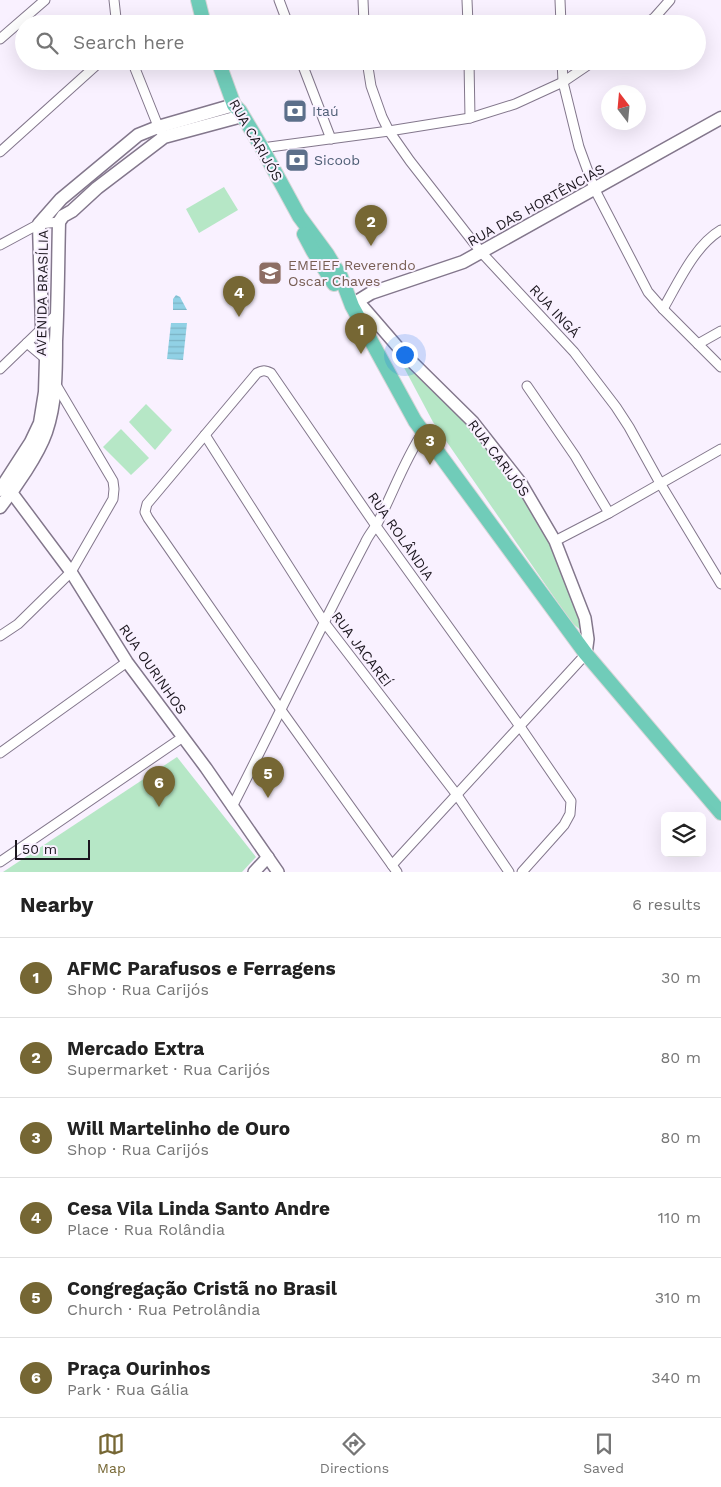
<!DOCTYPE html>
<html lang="en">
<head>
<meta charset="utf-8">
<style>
  body { margin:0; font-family:"Work Sans",sans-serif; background:#f2f2f2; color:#222 }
  .controls { position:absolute; right:15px; bottom:15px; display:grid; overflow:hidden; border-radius:8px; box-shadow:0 5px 20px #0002 }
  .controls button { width:45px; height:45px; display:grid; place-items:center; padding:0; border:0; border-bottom:1px solid #e0e0e0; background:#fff; color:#222; font:25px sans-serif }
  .compass { position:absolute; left:601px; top:85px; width:45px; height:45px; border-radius:50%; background:#fff; box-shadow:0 5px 20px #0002; rotate:344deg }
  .scale { position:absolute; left:15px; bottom:12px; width:75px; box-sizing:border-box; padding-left:5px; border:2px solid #1c171f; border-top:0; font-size:14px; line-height:18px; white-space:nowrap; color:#1c171f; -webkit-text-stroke:4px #f9f1ff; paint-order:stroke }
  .you { position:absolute; left:404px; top:354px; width:18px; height:18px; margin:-12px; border:4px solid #fff; border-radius:50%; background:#1a73e8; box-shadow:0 0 0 8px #1a73e833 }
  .badge { display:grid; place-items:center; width:32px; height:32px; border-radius:50%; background:#766734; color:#fff; font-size:16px; font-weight:700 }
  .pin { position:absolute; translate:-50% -41px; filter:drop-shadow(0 1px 2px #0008) }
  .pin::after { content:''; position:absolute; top:26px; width:18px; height:15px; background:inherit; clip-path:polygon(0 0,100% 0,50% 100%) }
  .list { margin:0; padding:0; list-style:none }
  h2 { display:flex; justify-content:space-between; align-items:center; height:65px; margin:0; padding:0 20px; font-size:21px }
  h2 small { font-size:16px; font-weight:400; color:#767676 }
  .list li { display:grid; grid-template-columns:32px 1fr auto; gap:15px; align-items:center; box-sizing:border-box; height:80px; padding:0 20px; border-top:1px solid #e0e0e0 }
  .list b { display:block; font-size:19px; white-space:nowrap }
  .list p { margin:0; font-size:16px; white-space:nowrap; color:#767676 }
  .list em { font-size:16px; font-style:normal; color:#767676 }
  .icon { flex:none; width:28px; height:28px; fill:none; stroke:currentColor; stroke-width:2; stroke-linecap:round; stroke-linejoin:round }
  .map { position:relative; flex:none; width:721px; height:872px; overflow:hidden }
  .search { position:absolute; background:#fff; box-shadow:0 5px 20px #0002; left:15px; right:15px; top:15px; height:55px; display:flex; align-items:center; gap:12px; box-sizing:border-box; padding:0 18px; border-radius:28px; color:#767676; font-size:19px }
  .sheet { height:545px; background:#fff }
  nav { display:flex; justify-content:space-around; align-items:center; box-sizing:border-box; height:70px; border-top:1px solid #e0e0e0; background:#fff; font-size:14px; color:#767676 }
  nav a { display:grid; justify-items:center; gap:2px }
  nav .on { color:#766734 }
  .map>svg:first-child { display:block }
</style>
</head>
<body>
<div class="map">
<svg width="721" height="872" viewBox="0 0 721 872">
  <defs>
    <pattern id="water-rules" width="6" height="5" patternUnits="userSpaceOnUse" patternTransform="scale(1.25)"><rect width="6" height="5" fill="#91d1e5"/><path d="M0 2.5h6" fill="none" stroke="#7cb3c4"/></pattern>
  </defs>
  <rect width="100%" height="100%" fill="#f9f1ff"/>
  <g fill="#b6e7c6">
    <path d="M224,187L238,210L199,233L186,209Z"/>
    <path d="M400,360L471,428L516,488L553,548L569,589L582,631L572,623L433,422Z"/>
    <path d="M146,404L172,430L155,450L129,422Z"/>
    <path d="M121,429L149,458L131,475L103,447Z"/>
    <path d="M177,757L256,857L242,872H3Z"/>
  </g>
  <g fill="url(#water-rules)">
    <path d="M176,295L180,297L187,310H173V299Z"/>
    <path d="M171,323H187L183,360L167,359Z"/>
  </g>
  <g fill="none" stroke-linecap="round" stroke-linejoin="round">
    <g stroke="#83778c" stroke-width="11">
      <g id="minor">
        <path d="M114,0L116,18L118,24"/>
        <path d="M279,0L288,24"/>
        <path d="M363,0L364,24"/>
        <path d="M467,0L468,24"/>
        <path d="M560,0L561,24"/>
        <path d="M646,24L655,17L670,0"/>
        <path d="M0,39L45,0"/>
        <path d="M132,61L160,131"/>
        <path d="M301,61L331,139"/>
        <path d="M367,61L371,86L382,117L389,131L410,161L481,252L574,352L616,407L629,427L660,483L721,584"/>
        <path d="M469,61L470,118"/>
        <path d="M562,61L563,82L579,147L594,188L648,292L663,309L721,367"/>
        <path d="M262,148L389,131L470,118L515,104L563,82L594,61"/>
        <path d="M0,152L101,61"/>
        <path d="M0,245L39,224L59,222"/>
        <path d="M663,309C678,283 695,245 721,230"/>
        <path d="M27,343L46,359"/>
        <path d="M698,344L721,331"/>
        <path d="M0,369L57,314"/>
        <path d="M527,386L575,456L609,513"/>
        <path d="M205,435L324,622L457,795L509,872"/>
        <path d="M555,541L609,513L721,449"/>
        <path d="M0,636L18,624L71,572L113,499L114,489L113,481L55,383"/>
        <path d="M0,753L127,662"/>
        <path d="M232,807C277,719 319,630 365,543C368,536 373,530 377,524C393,493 404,461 423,432"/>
        <path d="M0,862L183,737"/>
        <path d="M392,865L586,654"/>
        <path d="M397,872L281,710L148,518L145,512L147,504L257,373C263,370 265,370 271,373L376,526L519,725L571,801L570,814L564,825L522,872"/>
      </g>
    </g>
    <g stroke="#83778c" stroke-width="14">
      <g id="tertiary">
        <path d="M353,305L358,301L403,353L473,422L521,483L555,541L585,618L588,639L586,654"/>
        <path d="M6,485L71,572L127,662L206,768L278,872"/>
        <path d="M254,872L268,857"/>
      </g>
    </g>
    <g stroke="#83778c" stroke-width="15">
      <g id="secondary">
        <path d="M358,301L371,293L463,262L721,118"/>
        <path d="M0,490L31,442L40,423L45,392L46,359L42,328L39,224L61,199L138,135L158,127L234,105"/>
        <path d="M0,507C15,488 38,455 46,432C56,403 56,371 56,341C58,301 58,262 59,222L63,216L72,211L97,188L164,137L242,116"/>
      </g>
    </g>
    <g stroke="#d6d5d7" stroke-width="16">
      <g id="primary">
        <path d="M198,0L204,24"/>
        <path d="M218,61L234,105L240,111L262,148L299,216L327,254L341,277L352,306L415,421L586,654L721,813"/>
        <path d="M304,234L313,251L334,284"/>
      </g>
    </g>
    <use href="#minor" stroke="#fff" stroke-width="9"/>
    <use href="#tertiary" stroke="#fff" stroke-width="11"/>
    <use href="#secondary" stroke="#fff" stroke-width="12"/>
    <use href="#primary" stroke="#70ccb9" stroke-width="14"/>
  </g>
  <defs>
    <g id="bank-square" transform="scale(1.25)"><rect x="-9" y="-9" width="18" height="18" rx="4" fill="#5c6f8a" stroke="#f9f1ff"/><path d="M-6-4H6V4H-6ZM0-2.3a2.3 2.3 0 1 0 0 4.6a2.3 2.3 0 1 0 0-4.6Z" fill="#fff"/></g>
    <g id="school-square" transform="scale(1.25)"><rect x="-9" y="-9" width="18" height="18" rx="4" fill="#8d6e63" stroke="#f9f1ff"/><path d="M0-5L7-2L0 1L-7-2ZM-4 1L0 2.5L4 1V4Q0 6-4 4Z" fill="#fff"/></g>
  </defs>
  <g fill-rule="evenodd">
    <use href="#bank-square" x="295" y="111"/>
    <use href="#bank-square" x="297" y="160"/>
    <use href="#school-square" x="270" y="273"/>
  </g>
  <g text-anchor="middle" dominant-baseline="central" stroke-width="4" stroke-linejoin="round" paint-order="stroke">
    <g font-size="14" fill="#4e5e75" stroke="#f9f1ff" text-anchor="start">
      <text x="312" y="111">Itaú</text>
      <text x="314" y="160">Sicoob</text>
    </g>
    <g font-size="14" fill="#1c171f" stroke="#f9f1ff">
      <text transform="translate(256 140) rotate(60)">RUA CARIJÓS</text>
      <text transform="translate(536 205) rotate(-29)">RUA DAS HORTÊNCIAS</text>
      <text transform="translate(42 293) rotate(-89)">AVENIDA BRASÍLIA</text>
      <text transform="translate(555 311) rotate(47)">RUA INGÁ</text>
      <text transform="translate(499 458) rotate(53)">RUA CARIJÓS</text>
      <text transform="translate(401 536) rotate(55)">RUA ROLÂNDIA</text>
      <text transform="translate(362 649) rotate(53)">RUA JACAREÍ</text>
      <text transform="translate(153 669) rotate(55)">RUA OURINHOS</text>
    </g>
    <g font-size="14" fill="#785e54" stroke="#f9f1ff" text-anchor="start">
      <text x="288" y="265">EMEIEF Reverendo<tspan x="288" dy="16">Oscar Chaves</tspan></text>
    </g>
  </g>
</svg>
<div class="controls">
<button><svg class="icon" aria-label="layers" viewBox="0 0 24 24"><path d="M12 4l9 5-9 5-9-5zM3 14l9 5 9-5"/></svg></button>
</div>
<svg class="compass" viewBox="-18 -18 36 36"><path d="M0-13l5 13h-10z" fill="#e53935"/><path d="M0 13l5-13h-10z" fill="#767676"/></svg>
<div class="scale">50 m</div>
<div class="you"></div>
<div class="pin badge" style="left:361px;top:354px">1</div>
<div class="pin badge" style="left:371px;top:246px">2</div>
<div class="pin badge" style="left:430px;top:465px">3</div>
<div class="pin badge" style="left:239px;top:317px">4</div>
<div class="pin badge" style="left:268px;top:798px">5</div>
<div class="pin badge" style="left:159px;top:807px">6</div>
<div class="search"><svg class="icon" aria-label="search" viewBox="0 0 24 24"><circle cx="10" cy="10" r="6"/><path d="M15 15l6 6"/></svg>Search here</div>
</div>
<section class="sheet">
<h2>Nearby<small>6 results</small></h2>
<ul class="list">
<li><span class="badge">1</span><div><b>AFMC Parafusos e Ferragens</b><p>Shop · Rua Carijós</p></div><em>30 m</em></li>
<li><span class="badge">2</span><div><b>Mercado Extra</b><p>Supermarket · Rua Carijós</p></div><em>80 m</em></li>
<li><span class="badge">3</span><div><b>Will Martelinho de Ouro</b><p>Shop · Rua Carijós</p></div><em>80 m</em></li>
<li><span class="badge">4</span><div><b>Cesa Vila Linda Santo Andre</b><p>Place · Rua Rolândia</p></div><em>110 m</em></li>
<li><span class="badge">5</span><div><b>Congregação Cristã no Brasil</b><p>Church · Rua Petrolândia</p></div><em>310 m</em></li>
<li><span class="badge">6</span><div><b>Praça Ourinhos</b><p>Park · Rua Gália</p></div><em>340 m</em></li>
</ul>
</section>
<nav>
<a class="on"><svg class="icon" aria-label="map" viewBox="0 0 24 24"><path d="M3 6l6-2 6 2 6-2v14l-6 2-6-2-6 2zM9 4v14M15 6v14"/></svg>Map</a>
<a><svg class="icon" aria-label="directions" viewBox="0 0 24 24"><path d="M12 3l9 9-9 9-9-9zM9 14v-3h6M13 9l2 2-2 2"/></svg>Directions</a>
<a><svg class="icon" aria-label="saved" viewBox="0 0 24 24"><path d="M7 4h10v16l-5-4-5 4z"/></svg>Saved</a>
</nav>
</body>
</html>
